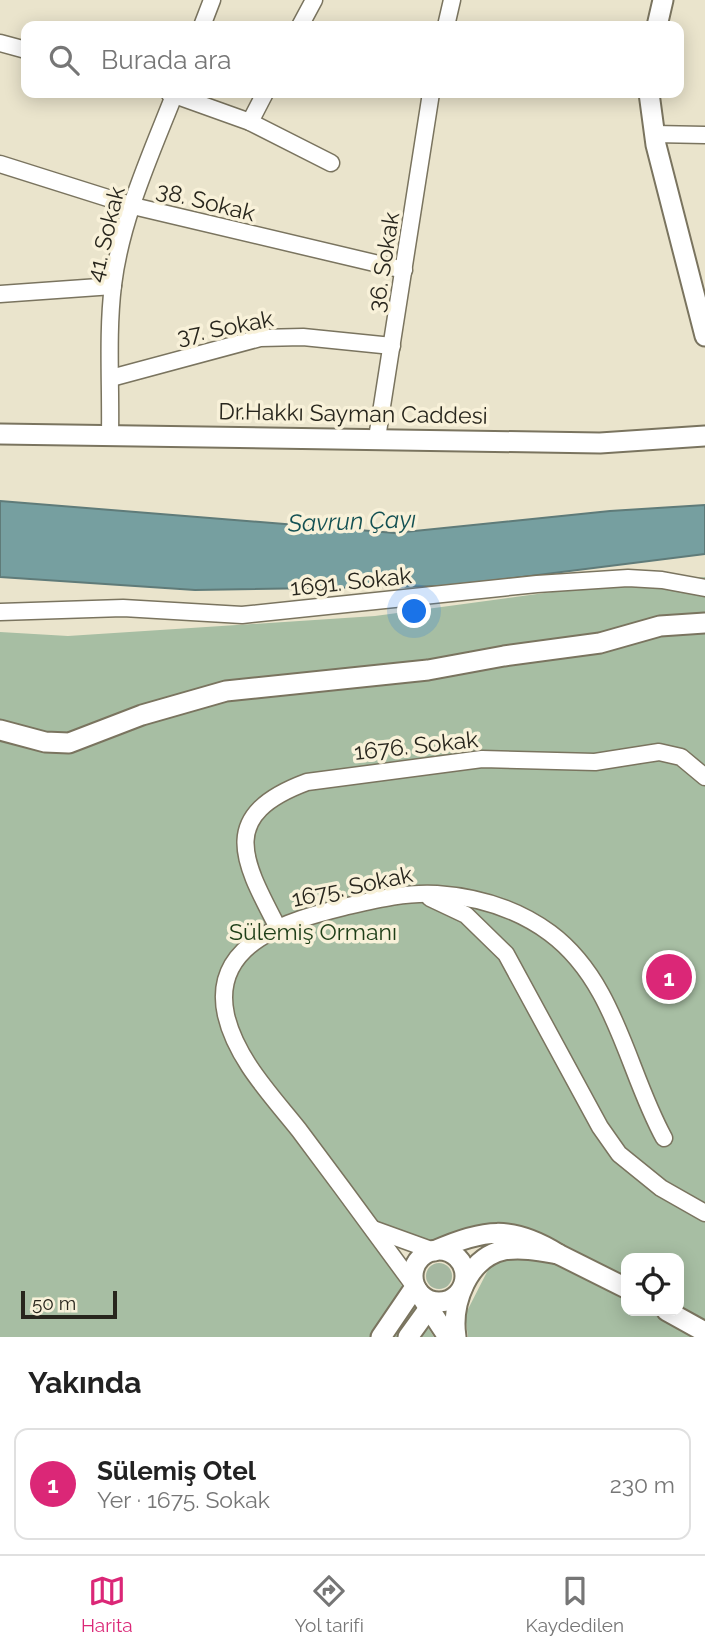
<!DOCTYPE html>
<html lang="tr">
<head>
<meta charset="utf-8">
<style>
  body { margin:0; font-family:Raleway,sans-serif; background:#f2f2f2; color:#222 }
  .controls { position:absolute; right:21px; bottom:21px; display:grid; overflow:hidden; border-radius:14px; box-shadow:0 4px 18px #0003 }
  .controls button { width:63px; height:63px; display:grid; place-items:center; padding:0; border:0; border-bottom:2px solid #e0e0e0; background:#fff; color:#222; font:35px sans-serif }
  .scale { position:absolute; left:21px; bottom:18px; width:96px; box-sizing:border-box; padding-left:7px; border:4px solid #28261d; border-top:0; font-size:19px; line-height:24px; white-space:nowrap; color:#28261d; -webkit-text-stroke:5px #f8f1d9; paint-order:stroke }
  .you { position:absolute; left:415px; top:612px; width:24px; height:24px; margin:-18px; border:5px solid #fff; border-radius:50%; background:#1a73e8; box-shadow:0 0 0 10px #1a73e833 }
  .badge { display:grid; place-items:center; width:46px; height:46px; border-radius:50%; background:#db2777; color:#fff; font-size:23px; font-weight:700 }
  .pin { position:absolute; translate:-50% -50%; border:4px solid #fff; box-shadow:0 2px 7px #0006 }
  .list { margin:0; padding:0; list-style:none }
  h2 { display:flex; justify-content:space-between; align-items:center; height:91px; margin:0; padding:0 28px; font-size:30px }
  h2 small { font-size:23px; font-weight:400; color:#767676 }
  .list li { display:grid; grid-template-columns:46px 1fr auto; gap:21px; align-items:center; box-sizing:border-box; height:112px; margin:0 14px 14px; padding:0 14px; border:2px solid #e0e0e0; border-radius:14px }
  .list b { display:block; font-size:26px; white-space:nowrap }
  .list p { margin:0; font-size:23px; white-space:nowrap; color:#767676 }
  .list em { font-size:23px; font-style:normal; color:#767676 }
  .icon { flex:none; width:38px; height:38px; fill:none; stroke:currentColor; stroke-width:2; stroke-linecap:round; stroke-linejoin:round }
  .map { position:relative; flex:none; width:705px; height:1337px; overflow:hidden }
  .search { position:absolute; background:#fff; box-shadow:0 4px 18px #0003; left:21px; right:21px; top:21px; height:77px; display:flex; align-items:center; gap:18px; box-sizing:border-box; padding:0 24px; border-radius:14px; color:#767676; font-size:26px }
  .sheet { height:217px; background:#fff }
  nav { display:flex; justify-content:space-around; align-items:center; box-sizing:border-box; height:98px; border-top:2px solid #e0e0e0; background:#fff; font-size:19px; color:#767676 }
  nav a { display:grid; justify-items:center; gap:4px }
  nav .on { color:#db2777 }
  .map>svg:first-child { display:block }
</style>
</head>
<body>
<div class="map">
<svg width="705" height="1337" viewBox="0 0 705 1337">
  <rect width="100%" height="100%" fill="#eae4cc"/>
  <circle fill="#a5b8a1" cx="439" cy="1276" r="13"/>
  <path fill="#a7bea3" fill-rule="evenodd" d="M705,577V1337H468L465,1315L488,1270L499,1258L494,1227L439,1242L377,1246L434,1337H0V632L68,636L375,616L581,588ZM626,1258H679V1311H626Z"/>
  <path fill="#769fa0" stroke="#5f7b79" stroke-width="2" d="M0,501L395,533L610,511L705,505V554L451,586L195,590L0,577Z"/>
  <g fill="none" stroke-linecap="round" stroke-linejoin="round">
    <g stroke="#7a745f" stroke-width="19">
      <g id="minor">
        <path d="M202,26L212,0"/>
        <path d="M300,26L314,0"/>
        <path d="M446,26L452,0"/>
        <path d="M0,43L26,50"/>
        <path d="M169,93L250,122L331,163"/>
        <path d="M250,122L265,93"/>
        <path d="M654,134L705,135"/>
        <path d="M0,164L133,206L404,270"/>
        <path d="M0,294L113,286"/>
        <path d="M111,378L260,338L303,337L392,346"/>
        <path d="M110,435C111,386 107,334 113,285C121,219 151,154 175,93"/>
        <path d="M377,438L431,93"/>
        <path d="M0,612L123,608L242,615L537,584L628,578L662,580L705,588"/>
        <path d="M430,898L466,915L506,954L600,1127L619,1154L661,1188L705,1213"/>
        <path d="M277,926C242,859 218,815 307,782L482,759L595,762L659,752L681,757L705,777"/>
        <path d="M373,1229L434,1251"/>
        <path d="M415,1287C377,1235 338,1182 299,1130C272,1096 236,1059 226,1015C210,942 291,920 344,907C374,900 405,892 437,894C479,897 516,908 550,933C616,982 627,1071 664,1138"/>
      </g>
    </g>
    <g stroke="#7a745f" stroke-width="23">
      <g id="tertiary">
        <path d="M657,26L663,0"/>
        <path d="M649,93L656,145L705,336"/>
        <path d="M0,434L600,443L705,436"/>
        <path d="M0,730L45,742L69,743L142,715L226,691L428,670L504,656L600,643L660,626L705,623"/>
        <circle cx="439" cy="1276" r="26"/>
        <path d="M434,1251C483,1229 512,1225 558,1254C541,1251 522,1247 504,1250C467,1258 451,1304 456,1337"/>
        <path d="M558,1254L626,1288"/>
        <path d="M667,1311L705,1332"/>
        <path d="M381,1337L415,1287L448,1337"/>
        <path d="M408,1337L429,1308"/>
      </g>
    </g>
    <use href="#minor" stroke="#fff" stroke-width="16"/>
    <use href="#tertiary" stroke="#fff" stroke-width="19"/>
  </g>
  <g text-anchor="middle" dominant-baseline="central" stroke-width="7" stroke-linejoin="round" paint-order="stroke">
    <g font-size="23" fill="#28261d" stroke="#f8f1d9">
      <text transform="translate(206 201) rotate(14)">38. Sokak</text>
      <text transform="translate(105 234) rotate(-76)">41. Sokak</text>
      <text transform="translate(383 262) rotate(-81)">36. Sokak</text>
      <text transform="translate(225 327) rotate(-11)">37. Sokak</text>
      <text transform="translate(353 413) rotate(1)">Dr.Hakkı Sayman Caddesi</text>
      <text transform="translate(351 581) rotate(-6)">1691. Sokak</text>
      <text transform="translate(416 745) rotate(-6)">1676. Sokak</text>
      <text transform="translate(352 886) rotate(-12)">1675. Sokak</text>
    </g>
    <g font-size="23" fill="#1d3e17" stroke="#f8f1d9">
      <text x="313" y="931">Sülemiş Ormanı</text>
    </g>
    <g font-size="24" font-style="italic" fill="#145153" stroke="#f8f1d9">
      <text transform="translate(352 521) rotate(-2)">Savrun Çayı</text>
    </g>
  </g>
</svg>
<div class="controls">
<button><svg class="icon" aria-label="locate" viewBox="0 0 24 24"><circle cx="12" cy="12" r="6"/><path d="M12 2v4M12 18v4M2 12h4M18 12h4"/></svg></button>
</div>
<div class="scale">50 m</div>
<div class="you"></div>
<div class="pin badge" style="left:669px;top:977px">1</div>
<div class="search"><svg class="icon" aria-label="search" viewBox="0 0 24 24"><circle cx="10" cy="10" r="6"/><path d="M15 15l6 6"/></svg>Burada ara</div>
</div>
<section class="sheet">
<h2>Yakında<small></small></h2>
<ul class="list">
<li><span class="badge">1</span><div><b>Sülemiş Otel</b><p>Yer · 1675. Sokak</p></div><em>230 m</em></li>
</ul>
</section>
<nav>
<a class="on"><svg class="icon" aria-label="map" viewBox="0 0 24 24"><path d="M3 6l6-2 6 2 6-2v14l-6 2-6-2-6 2zM9 4v14M15 6v14"/></svg>Harita</a>
<a><svg class="icon" aria-label="directions" viewBox="0 0 24 24"><path d="M12 3l9 9-9 9-9-9zM9 14v-3h6M13 9l2 2-2 2"/></svg>Yol tarifi</a>
<a><svg class="icon" aria-label="saved" viewBox="0 0 24 24"><path d="M7 4h10v16l-5-4-5 4z"/></svg>Kaydedilen</a>
</nav>
</body>
</html>
